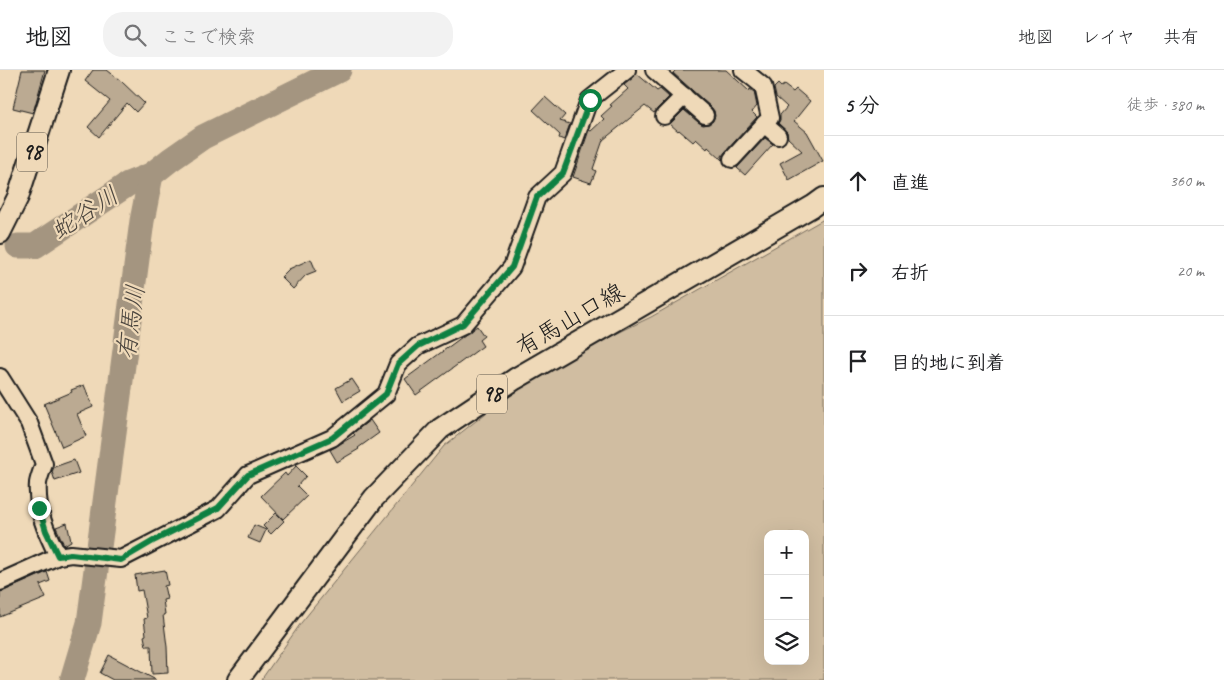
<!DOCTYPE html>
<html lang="ja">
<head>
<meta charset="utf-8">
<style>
  body { margin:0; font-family:Caveat,"Klee One",sans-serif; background:#f2f2f2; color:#202124 }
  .controls { position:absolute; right:15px; bottom:15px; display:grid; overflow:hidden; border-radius:10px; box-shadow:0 5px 20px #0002 }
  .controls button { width:45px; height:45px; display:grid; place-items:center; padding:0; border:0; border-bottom:1px solid #e0e0e0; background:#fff; color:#202124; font:25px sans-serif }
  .stop { position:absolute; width:15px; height:15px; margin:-11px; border:4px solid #0b8043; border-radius:50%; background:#fff }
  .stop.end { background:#0b8043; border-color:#fff; box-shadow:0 1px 5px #0008 }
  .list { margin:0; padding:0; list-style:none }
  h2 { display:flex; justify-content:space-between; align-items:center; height:65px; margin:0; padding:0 20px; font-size:21px }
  h2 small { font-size:16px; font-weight:400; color:#757577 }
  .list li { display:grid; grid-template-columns:32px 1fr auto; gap:15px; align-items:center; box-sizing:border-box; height:90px; padding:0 20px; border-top:1px solid #e0e0e0 }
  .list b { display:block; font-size:19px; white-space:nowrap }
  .list em { font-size:16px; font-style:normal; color:#757577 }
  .icon { flex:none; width:28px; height:28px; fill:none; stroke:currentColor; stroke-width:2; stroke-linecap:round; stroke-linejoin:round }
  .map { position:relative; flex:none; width:824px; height:610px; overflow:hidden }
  header { display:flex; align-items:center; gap:30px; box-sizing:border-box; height:70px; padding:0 25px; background:#fff; border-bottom:1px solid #e0e0e0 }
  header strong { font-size:24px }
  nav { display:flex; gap:28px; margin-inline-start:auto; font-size:18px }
  .search { width:350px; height:45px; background:#f2f2f2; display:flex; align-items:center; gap:12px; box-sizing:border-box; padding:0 18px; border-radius:20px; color:#757577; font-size:19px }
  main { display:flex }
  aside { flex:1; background:#fff }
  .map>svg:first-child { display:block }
</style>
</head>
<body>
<header>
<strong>地図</strong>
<div class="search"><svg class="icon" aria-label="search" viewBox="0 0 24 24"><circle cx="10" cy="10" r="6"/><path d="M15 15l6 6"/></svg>ここで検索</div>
<nav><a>地図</a><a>レイヤ</a><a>共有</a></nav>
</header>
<main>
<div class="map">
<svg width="824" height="610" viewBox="0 0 824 610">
  <rect width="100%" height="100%" fill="#efd9b8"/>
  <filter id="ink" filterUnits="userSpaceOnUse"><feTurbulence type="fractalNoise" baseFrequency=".02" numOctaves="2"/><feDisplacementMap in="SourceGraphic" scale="10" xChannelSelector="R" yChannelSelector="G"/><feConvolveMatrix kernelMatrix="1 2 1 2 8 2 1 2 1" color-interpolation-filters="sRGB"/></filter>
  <g filter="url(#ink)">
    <path fill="#d0bda1" stroke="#766c5e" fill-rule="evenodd" d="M824,149V610H261L301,553L444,376L541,300L651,247ZM768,464H805V591H768Z"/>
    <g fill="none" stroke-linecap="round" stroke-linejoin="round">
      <g stroke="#a49580" stroke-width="25">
        <path d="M18,176H35L128,114L151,105"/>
        <path d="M72,610L89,553L142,151L151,105L170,90L203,67L339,0"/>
      </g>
    </g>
    <g fill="#bbaa92" stroke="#1c1c1c">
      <path d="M22,0H45L33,43L13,38Z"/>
      <path d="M93,0H107L121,11L144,33L136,42L127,33L99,67L88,57L110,31L85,11Z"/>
      <path d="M676,0H726L749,21L750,19L754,22L757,36L752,42L757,47L725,82L722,86V90L708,77L707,79L696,69L693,72L679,60L678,61L670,54L684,40L698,52L703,55L709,54L713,51L715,46L714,41L712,38L673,3Z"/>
      <path d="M636,3L657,21L660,19L669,27L657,39L654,43L645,36L603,70L593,99L596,101L591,113L573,107L589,60L591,61L604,49L601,46L612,36L610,35L628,19L624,15L633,8Z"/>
      <path d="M778,14L781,17L784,15L793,22L796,19L810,31L794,51L807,62L823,91L789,110L780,93L802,81L788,68L787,62L778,53L780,50V45L787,37L776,27L774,18Z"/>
      <path d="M545,27L565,45L560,51L570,54L564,70L559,68L560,65L533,40Z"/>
      <path d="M765,68L773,74L745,105L737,98Z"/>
      <path d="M311,189L316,201L306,205L293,219L281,207L289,199Z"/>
      <path d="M477,256L484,266L479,270L483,276L416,325L405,309Z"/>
      <path d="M352,309L360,321L343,331L336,318Z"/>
      <path d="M84,315L93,337L77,344L86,366L62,377L44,334L72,322L71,320Z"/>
      <path d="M370,350L379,363L358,378L359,379L337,392L330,380L355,365L353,363Z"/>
      <path d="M74,390L79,403L55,411L52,402L54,397Z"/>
      <path d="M296,396L306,406L297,416L307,426L283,449L261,426L285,403L287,406Z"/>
      <path d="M276,443L284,451L271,464L263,456Z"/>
      <path d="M67,453L71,471L64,475L56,457Z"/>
      <path d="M254,455L266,460L260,473L248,468Z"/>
      <path d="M165,500L168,515L164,516L167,529L163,530L165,544L163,545L167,577L168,603L152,604L151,576H146L144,566L146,565L144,549L147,548L142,520L137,521L135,505Z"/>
      <path d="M47,502L50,511L40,515L46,528L0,547V522L4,521Z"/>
      <path d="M109,585L156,610H113L100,603Z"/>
    </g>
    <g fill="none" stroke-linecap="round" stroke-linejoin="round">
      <g stroke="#1c1c1c" stroke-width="20">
        <g id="minor">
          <path d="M654,0L705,45"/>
          <path d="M664,46L684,26"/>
          <path d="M764,54L778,66"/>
          <path d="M732,89L770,48L763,16L743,0"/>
          <path d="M0,307L29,353L44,394C42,400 39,407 38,413C36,440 46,462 58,486"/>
          <path d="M0,512L58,486L71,484L121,489L218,439L248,405L332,368L386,324L398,294L418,276L463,255L512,197L537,127L563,103L589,30L627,0"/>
        </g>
      </g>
      <g stroke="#1c1c1c" stroke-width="24">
        <g id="major">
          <path d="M0,163L18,127L59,0"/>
          <path d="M238,610L374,428L440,359L515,309L813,136L824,128"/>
        </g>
      </g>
      <use href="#minor" stroke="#efd9b8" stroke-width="16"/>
      <use href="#major" stroke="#efd9b8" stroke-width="20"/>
    </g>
  </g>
  <g fill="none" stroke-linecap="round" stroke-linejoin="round" filter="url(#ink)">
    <path stroke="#0b8043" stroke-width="6" d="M39,438L46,461L58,486L71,484L121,490L155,470L218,438L248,405L332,368L386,324L398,294L418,276L463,254L512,197L537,127L563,103L590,30"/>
  </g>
  <g text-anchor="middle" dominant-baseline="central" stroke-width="4.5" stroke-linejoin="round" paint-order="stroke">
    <g fill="#efd9b8" stroke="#5b554b" stroke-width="1">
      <rect x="17" y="62.5" width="30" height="39" rx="4"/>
      <rect x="477" y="304.5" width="30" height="39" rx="4"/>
    </g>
    <g font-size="22" font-weight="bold" fill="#1c1c1c">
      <text x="32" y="82">98</text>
      <text x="492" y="324">98</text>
    </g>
    <g font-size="24" fill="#1c1c1c" stroke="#efd9b8">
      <text transform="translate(570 249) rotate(-30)">有馬山口線</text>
    </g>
    <g font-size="25" font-style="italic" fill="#4c463f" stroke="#efd9b8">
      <text transform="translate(85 143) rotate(-33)">蛇谷川</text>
      <text transform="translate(131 252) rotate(-82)">有馬川</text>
    </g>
  </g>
</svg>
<div class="controls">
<button>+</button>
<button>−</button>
<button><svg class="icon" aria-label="layers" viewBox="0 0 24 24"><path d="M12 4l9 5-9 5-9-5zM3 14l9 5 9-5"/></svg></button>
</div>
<div class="stop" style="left:590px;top:30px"></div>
<div class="stop end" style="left:39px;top:438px"></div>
</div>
<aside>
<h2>5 分<small>徒歩 · 380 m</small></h2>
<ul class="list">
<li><svg class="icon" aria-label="ahead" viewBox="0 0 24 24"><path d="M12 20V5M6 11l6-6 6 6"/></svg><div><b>直進</b></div><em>360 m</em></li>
<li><svg class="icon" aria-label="right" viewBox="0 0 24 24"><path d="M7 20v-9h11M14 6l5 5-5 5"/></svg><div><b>右折</b></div><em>20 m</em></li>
<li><svg class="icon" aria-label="arrive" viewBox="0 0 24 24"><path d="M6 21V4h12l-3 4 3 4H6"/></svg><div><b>目的地に到着</b></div></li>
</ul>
</aside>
</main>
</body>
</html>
